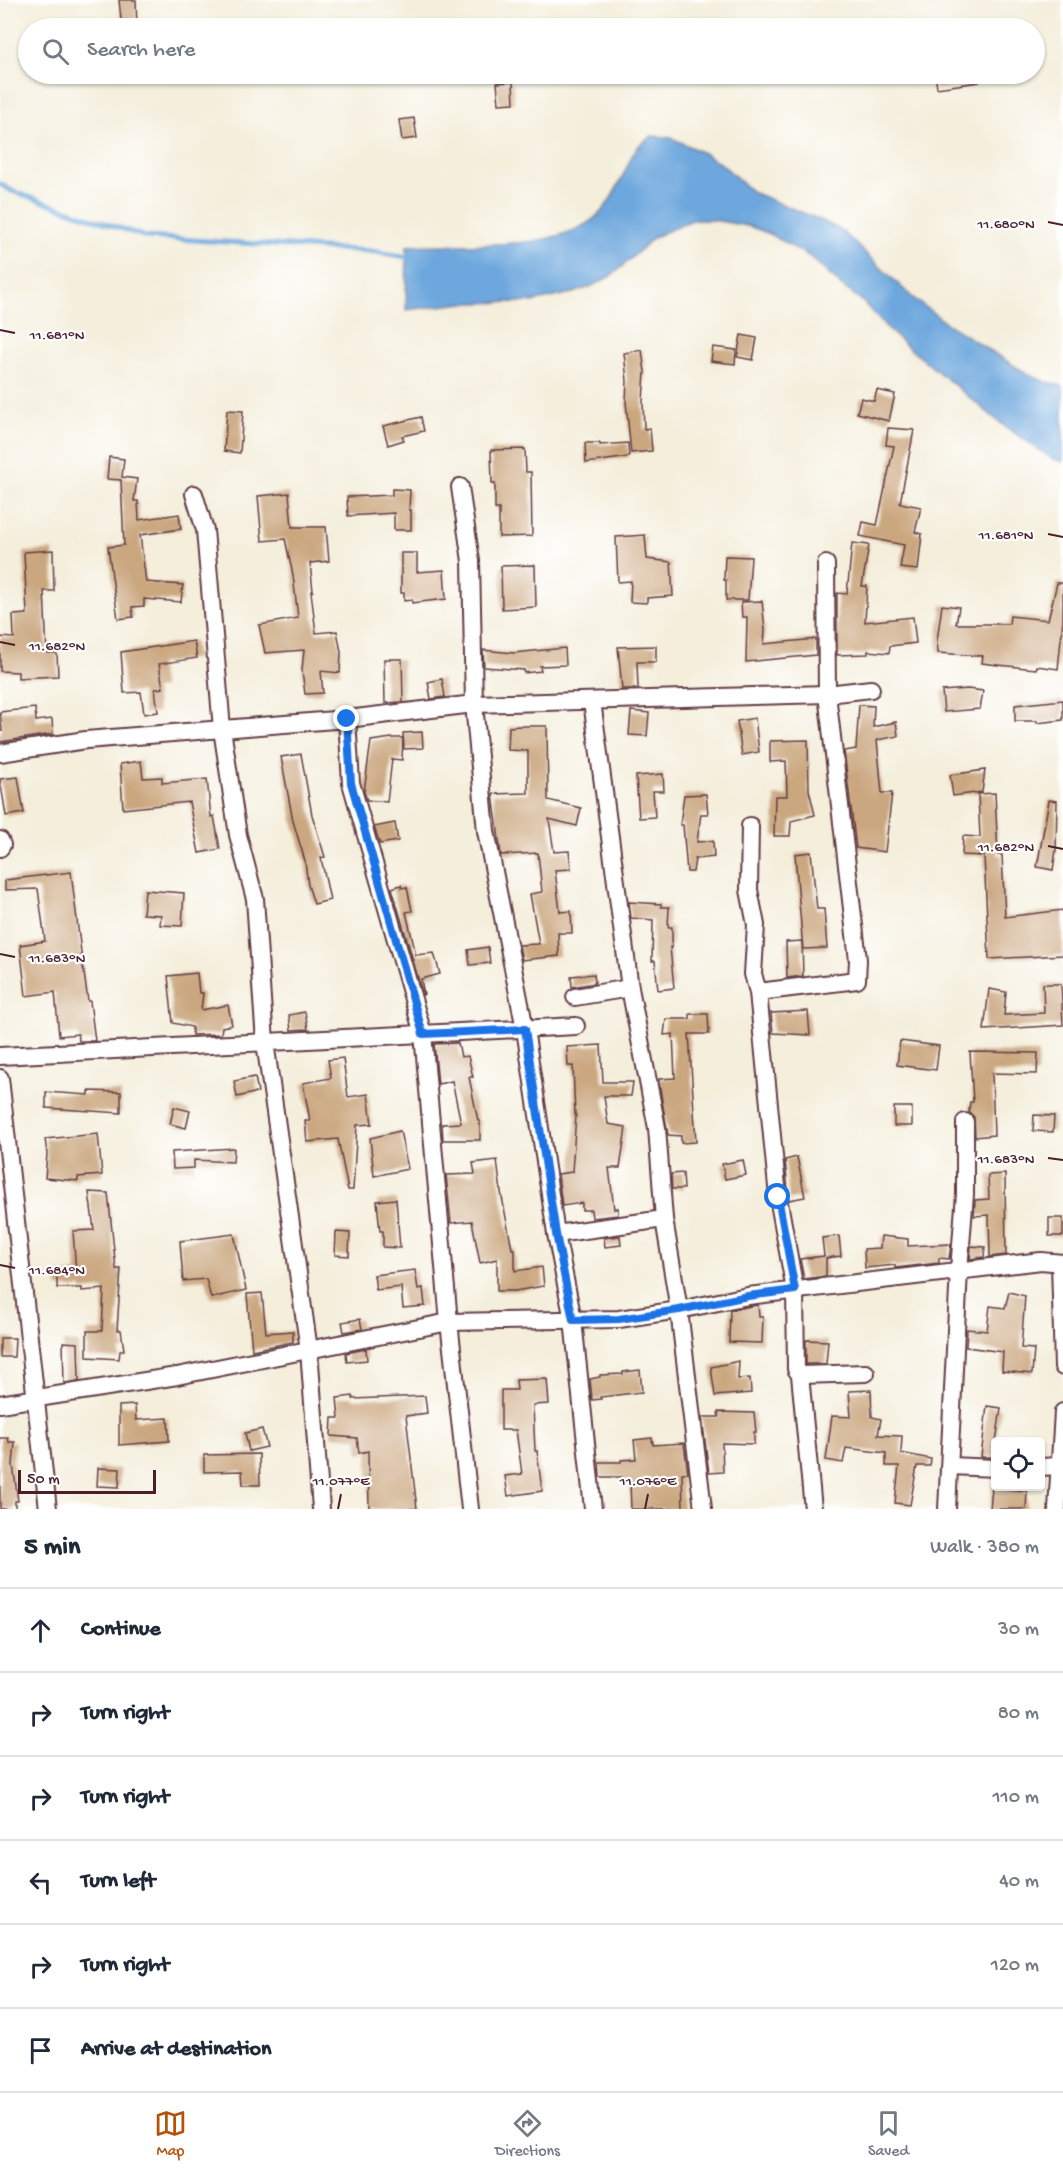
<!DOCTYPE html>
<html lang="en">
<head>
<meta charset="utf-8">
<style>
  body { margin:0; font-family:"Gochi Hand",sans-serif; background:#f2f2f3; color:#1f2937 }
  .controls { position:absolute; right:18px; bottom:18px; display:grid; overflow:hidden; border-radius:6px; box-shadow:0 2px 4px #0004 }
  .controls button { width:54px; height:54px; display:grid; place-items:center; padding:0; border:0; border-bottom:2px solid #e0e1e3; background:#fff; color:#1f2937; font:30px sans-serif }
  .scale { position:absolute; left:18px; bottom:15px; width:138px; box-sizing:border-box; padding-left:6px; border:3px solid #4a1f2b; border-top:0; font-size:16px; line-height:21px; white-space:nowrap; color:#4a1f2b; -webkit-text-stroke:4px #fff; paint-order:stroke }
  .stop { position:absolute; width:18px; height:18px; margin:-14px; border:4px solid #1a73e8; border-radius:50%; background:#fff }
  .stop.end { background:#1a73e8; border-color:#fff; box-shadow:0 2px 6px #0008 }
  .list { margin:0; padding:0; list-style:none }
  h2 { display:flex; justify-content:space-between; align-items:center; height:78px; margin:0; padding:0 24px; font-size:26px }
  h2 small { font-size:20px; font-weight:400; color:#747a83 }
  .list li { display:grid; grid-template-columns:39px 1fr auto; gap:18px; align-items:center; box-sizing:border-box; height:84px; padding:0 24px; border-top:2px solid #e0e1e3 }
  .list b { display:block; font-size:22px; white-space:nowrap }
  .list em { font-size:20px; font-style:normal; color:#747a83 }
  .icon { flex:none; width:33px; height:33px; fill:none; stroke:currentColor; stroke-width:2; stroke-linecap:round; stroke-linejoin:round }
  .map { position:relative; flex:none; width:1063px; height:1509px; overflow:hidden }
  .search { position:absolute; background:#fff; box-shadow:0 2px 4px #0004; left:18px; right:18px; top:18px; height:66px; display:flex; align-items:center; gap:15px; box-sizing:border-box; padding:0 21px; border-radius:33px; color:#747a83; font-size:22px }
  .sheet { height:582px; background:#fff }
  nav { display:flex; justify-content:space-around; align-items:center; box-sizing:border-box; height:84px; border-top:2px solid #e0e1e3; background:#fff; font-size:16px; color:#747a83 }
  nav a { display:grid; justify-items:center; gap:3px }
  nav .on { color:#b45309 }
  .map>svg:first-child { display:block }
</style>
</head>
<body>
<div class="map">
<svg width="1063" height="1509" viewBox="0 0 1063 1509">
  <rect width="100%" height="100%" fill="#fff"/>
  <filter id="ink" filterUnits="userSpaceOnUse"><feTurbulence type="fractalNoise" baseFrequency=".0167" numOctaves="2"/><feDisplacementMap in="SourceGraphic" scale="12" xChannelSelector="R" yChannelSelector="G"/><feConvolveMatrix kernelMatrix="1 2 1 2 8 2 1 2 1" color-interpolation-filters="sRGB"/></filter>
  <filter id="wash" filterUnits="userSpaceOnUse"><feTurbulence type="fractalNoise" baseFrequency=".008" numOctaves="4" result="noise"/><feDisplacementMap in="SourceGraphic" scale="24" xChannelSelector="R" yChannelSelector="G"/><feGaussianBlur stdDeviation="1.35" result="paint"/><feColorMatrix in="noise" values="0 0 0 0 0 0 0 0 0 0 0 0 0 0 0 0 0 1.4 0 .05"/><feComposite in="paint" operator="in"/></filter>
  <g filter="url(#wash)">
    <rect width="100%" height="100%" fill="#f4eedb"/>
    <path fill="#6da7dd" stroke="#5c6384" stroke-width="1.5" d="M652,136L672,138L703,153L723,165L752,192L825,222L842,231L912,297L949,325L1026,373L1043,381L1063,386V462L1051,458L1003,425L909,348L892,333L861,300L843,287L809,256L768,233L748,226L713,220H692L654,237L624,265L609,277L590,287L573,293L532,302L464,303L406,310L407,246C463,242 562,255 602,211C613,198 620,182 627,167C630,161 633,152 638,147C641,143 648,139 652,136Z"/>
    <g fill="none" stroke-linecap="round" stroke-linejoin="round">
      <path stroke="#6da7dd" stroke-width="5" d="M0,184L12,191L146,237L370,251L414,258"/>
    </g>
    <g id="blocks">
      <g fill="#cba780">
        <path d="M119,0H136L137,28H122Z"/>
        <path d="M935,74H978L979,82L937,88Z"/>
        <path d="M513,82L514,103L499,104L497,83Z"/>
        <path d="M414,118L417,138L402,140L399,120Z"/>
        <path d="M741,335L757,338L753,360L737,357Z"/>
        <path d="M713,347L736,350L735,364L711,361Z"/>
        <path d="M642,350L645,372L643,401L644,429L650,428L652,451L631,453L626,402L627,381L624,353Z"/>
        <path d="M877,390L895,394L889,421L857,413L861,398L874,401Z"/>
        <path d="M227,410L243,411L240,453L224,451Z"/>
        <path d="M421,417L424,431L402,436L404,440L388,445L383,426Z"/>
        <path d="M888,428L914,430L900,503L921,507L915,532L922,534L918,570L900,568L904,545L860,536L863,522L877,525L894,446L886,445Z"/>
        <path d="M585,443H600V445L628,443L629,457L586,463Z"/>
        <path d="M525,449L526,472H531L532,536L499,537V509H495V483H492L491,450Z"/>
        <path d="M109,457L124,459L122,477L137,479L134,501H138L139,520L179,514L181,529L140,535L146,582L183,585L181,602L144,599V606L132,607L133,617L118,619L108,547L124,545L121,480L107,479Z"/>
        <path d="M392,489L410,490L409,510H411V530H394V513L348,516L347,497L392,495Z"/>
        <path d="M289,493L292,527H326L329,561L310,563L313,591L311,592L316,633L337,631L341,652L340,673L321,671L323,693L305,694L302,670L304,650L265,653L259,625L298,618L293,575L285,539L262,541L258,496Z"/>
        <path d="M645,535L647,559L671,562L673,596L647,598V603L630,602L631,581L618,582L616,537Z"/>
        <path d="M852,543L869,545L862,586H867L865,622L913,617L916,643L890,646L889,653L868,651V654L837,655V593L847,594Z"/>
        <path d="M53,550L54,591H44L47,653H57L58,676L18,678V672L0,671V637L14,638L13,615L27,614L24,552Z"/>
        <path d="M401,553H417V572L444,570L446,599L412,603V600L404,601V593H401Z"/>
        <path d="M725,556L751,557L748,600H726V580H724Z"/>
        <path d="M535,565L536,607L502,609L501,566Z"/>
        <path d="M1057,583H1063V619L1058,669L1037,666L1036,669L998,665L982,663L983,656L938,653L937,641L942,605L959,607L956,624H1009L1010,616L1048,620Z"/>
        <path d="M762,601L765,630L764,644L816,639V655L746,662L747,617H742L741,602Z"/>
        <path d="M194,641L197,658L159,664L163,688L155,689L158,712L144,714L141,692L124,693L121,652Z"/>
        <path d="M656,646V662H637L638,689H622L618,647Z"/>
        <path d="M565,648L566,665L540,666L541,671L524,673V670L484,667L483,650L513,653Z"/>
        <path d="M384,659H402L403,702L385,703Z"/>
        <path d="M442,679L445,697L431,699L428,682Z"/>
        <path d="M968,689L983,691L980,709L944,712L942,691Z"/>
        <path d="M1063,700V720L1037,723V721H1015V705Z"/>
        <path d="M859,705L874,706L873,727L896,722L898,736L877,740L882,793H892L885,852L856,848L844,751L856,749Z"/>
        <path d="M35,708L36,721L52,719L53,734L0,742V731H2L0,712Z"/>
        <path d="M631,711L649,713L647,736L629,735Z"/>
        <path d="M755,718L759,752L742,755L737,721Z"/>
        <path d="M520,726H547L548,800L581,808L577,826L549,819L554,852L569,851L571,869L555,870L560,912L571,911L572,933H558L559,956L522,960L519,945L539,944L530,894L542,892L538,853L501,855L493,794L528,793V751L508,750L509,727Z"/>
        <path d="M422,732L423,748L404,749L403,733Z"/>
        <path d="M392,738H403L402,760L392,759L387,802L367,800L364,792L371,741Z"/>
        <path d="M808,740L809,790L815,815L791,821L790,836H774L775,796H787L786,761L770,762V741Z"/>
        <path d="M301,754L312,815L325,857L321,858L330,900L314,904L308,885L305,861L293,821L281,757Z"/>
        <path d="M141,761L143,778L162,777V783L207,779L211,817L214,816L220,849L199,853L189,802L123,809L120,764Z"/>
        <path d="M985,770L982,792L953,796L950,775Z"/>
        <path d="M663,774L664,791H653L655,817L639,818L636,776Z"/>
        <path d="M18,777L24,813L6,816L0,779Z"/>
        <path d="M995,793L998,855H1002L1005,917L1063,910V955L989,959L984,856L962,855L963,836L980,837L978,794Z"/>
        <path d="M706,794L708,814H701L697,842L713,841L714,857L695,859L693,872H687L683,825H680L684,795Z"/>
        <path d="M1049,800L1057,801L1056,850L1053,870L1037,867Z"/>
        <path d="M395,823L398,841L380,844L374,827Z"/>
        <path d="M811,852L817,909H824L827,948L803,949L795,854Z"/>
        <path d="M71,872L81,952L88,1001H90L95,1041H79L78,1034L59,1036L55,992L26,996L20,945L45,941L38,889L5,890V880Z"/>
        <path d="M401,885L402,888L407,887L412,911L406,912L416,955L434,953L440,974L421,979L424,994L423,995L392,888Z"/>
        <path d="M145,890L184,893L182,926L160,925L161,915L143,914Z"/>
        <path d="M629,902L661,904V907H669L668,927H672V947H670L674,988L658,990L655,961H652L653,920L631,918Z"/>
        <path d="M802,941L803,976L787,978L786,942Z"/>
        <path d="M488,947L490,963L470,965L468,950Z"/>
        <path d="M197,973L199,993H203L201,1010L228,1005L232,1025L222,1027L221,1034L192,1035V1027L173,1023L168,976Z"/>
        <path d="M594,974L595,983L572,987L571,976Z"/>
        <path d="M1043,984H1061L1063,1025L984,1030L989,989L1006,992L1004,1015L1044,1013Z"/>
        <path d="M808,1011L810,1035L773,1033L771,1013Z"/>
        <path d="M305,1012L308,1029L291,1030L289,1015Z"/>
        <path d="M690,1014H708L709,1034H689L696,1142L681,1143V1136L668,1135L659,1083V1079L675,1078L673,1034L664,1035L666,1019H690Z"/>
        <path d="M900,1041L939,1046L936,1070L897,1065Z"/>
        <path d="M458,1043L461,1057L468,1056L473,1077H469L478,1121H480V1140H443L442,1124L461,1123L452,1081L438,1084L434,1044Z"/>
        <path d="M601,1045L603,1082H633L631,1096H604L608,1124L626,1127L620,1168H609L614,1209L618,1208V1215L592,1218L591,1210H582V1203L562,1206L558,1174L572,1172L576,1115H575L573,1066H568L567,1047Z"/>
        <path d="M970,1052L1038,1053L1037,1074L992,1073L994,1135L975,1137L974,1117L969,1112L970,1102H973Z"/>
        <path d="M343,1058L348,1097L368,1094L372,1124L357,1125L353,1190H348L338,1139L307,1142L305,1121H310L303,1083L331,1078L328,1060Z"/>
        <path d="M255,1077L258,1092L237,1097L234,1081Z"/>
        <path d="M89,1091L121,1092V1113L46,1108V1092L89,1095Z"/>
        <path d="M174,1107L190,1111L186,1128L170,1124Z"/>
        <rect x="894" y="1107" width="18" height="19"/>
        <path d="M1034,1115L1054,1116L1053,1132L1033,1131Z"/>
        <path d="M400,1131L408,1169L374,1176L370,1138Z"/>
        <path d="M98,1134L102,1175L78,1177V1181L45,1178L47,1154L45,1139Z"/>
        <path d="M234,1148L233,1162L194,1160V1168L173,1169L172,1152Z"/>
        <path d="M797,1157L805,1197L789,1200L785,1160Z"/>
        <path d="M497,1160L501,1192L512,1249H515V1271L542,1267L544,1286L515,1291H497V1259L480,1263L472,1221L451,1223L446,1175L475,1174L473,1163Z"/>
        <path d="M743,1160L746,1175L725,1179L722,1164Z"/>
        <path d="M683,1173L684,1189H672L671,1174Z"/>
        <path d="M1005,1174L1006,1255L990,1257L989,1215L974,1216L975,1200L989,1199L988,1175Z"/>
        <path d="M89,1192L108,1193L116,1269H121L117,1330H121L124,1350L120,1351L119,1359L87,1357V1331H102L104,1289L82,1291V1288H57V1273H76L73,1231L94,1230Z"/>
        <path d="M396,1199L400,1248L383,1247V1231H380L377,1201Z"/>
        <rect x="1049" y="1218" width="14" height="18"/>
        <path d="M336,1232L350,1233L349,1256L335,1255Z"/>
        <path d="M234,1234L246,1290L211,1298L206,1279L183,1281L180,1241Z"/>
        <path d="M620,1236L621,1245L605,1247L604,1238Z"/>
        <path d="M839,1236L841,1256L826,1258V1276L804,1279L800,1259L824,1256L822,1238Z"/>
        <path d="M881,1236L908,1239V1246L951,1244L949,1259L939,1258V1263L895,1268V1265L865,1268L864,1249L880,1248Z"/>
        <path d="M971,1246L985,1247L984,1257L970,1259Z"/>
        <path d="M415,1270L418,1289L423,1288L425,1306L403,1308L401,1287L376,1290L374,1275Z"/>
        <path d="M1009,1292L1025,1296L1021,1348L1034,1349L1032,1374L1002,1371L1003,1352L966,1347L967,1329L987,1331L990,1306L1005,1308Z"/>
        <path d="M262,1293L266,1333L293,1331V1342L252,1350L247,1294Z"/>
        <path d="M758,1305L759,1317H763L762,1343L729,1342L730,1310Z"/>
        <path d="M360,1319L362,1329L344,1332L342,1322Z"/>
        <path d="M0,1338H15L14,1357H0Z"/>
        <path d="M806,1340L828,1341L826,1364H806Z"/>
        <path d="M63,1342L78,1343L79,1381L64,1383Z"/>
        <path d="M366,1349L367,1360L347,1362L346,1353Z"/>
        <path d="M739,1361L738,1379L750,1378L751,1393L715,1396L711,1367Z"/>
        <path d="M640,1370L642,1392L600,1397L601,1399L592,1400L590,1379L600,1377V1375L623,1374V1372Z"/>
        <path d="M547,1379L549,1404L533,1405L535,1451H537L542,1491L508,1496L505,1476L522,1474L516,1430H501V1390H517L516,1380Z"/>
        <path d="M871,1390L872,1417L881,1419L878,1435L902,1436L901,1453L931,1459L930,1466H917L910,1505L895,1503L899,1466H886V1453L846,1448L843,1463L826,1460L832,1416L851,1417L849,1391Z"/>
        <path d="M353,1396V1399L425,1396L427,1413L406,1416L417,1509H369L368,1451L359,1453L357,1438L331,1436L332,1418H339L337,1398Z"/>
        <path d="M135,1405L136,1420L168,1418L169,1441L119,1445V1406Z"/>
        <path d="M987,1406L1001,1408L996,1442V1457H981Z"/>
        <path d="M718,1412L754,1413L756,1432H754V1444L722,1443L723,1472L709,1473L702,1417H719Z"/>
        <path d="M262,1429L267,1447L249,1451L245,1433Z"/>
        <path d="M0,1438H8L9,1442H15L13,1465L18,1501H15V1509H0Z"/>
        <path d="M652,1438L653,1445L684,1443L688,1473H682L683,1509H631L630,1482L623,1483L622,1477H600L599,1462H621V1460L636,1459L634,1440Z"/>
        <path d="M259,1454L260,1485H243L242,1471L204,1472V1455Z"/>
        <path d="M98,1468L120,1469L119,1487L97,1486Z"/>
        <path d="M992,1488L1027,1491L1026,1509H990Z"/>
      </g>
    </g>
  </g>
  <g filter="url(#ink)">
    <use href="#blocks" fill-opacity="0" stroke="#643e45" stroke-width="1.5"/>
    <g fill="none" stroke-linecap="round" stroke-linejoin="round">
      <g stroke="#643e45" stroke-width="20">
        <g id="street">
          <path d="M460,487L471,561L474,704L486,831L525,1029L556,1234L573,1320L593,1509"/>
          <path d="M194,494L205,530L222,729L238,835L255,899L265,1042L309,1350L321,1509"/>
          <path d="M592,701L630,988L657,1128L664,1219L679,1310L703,1509"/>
          <path d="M347,719L351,783L423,1034L449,1322L470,1509"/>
          <path d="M0,753L86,740L347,719L474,704L827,694L871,689"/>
          <path d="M750,826L749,890L756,925L753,974L758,992L778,1197L795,1290L796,1369L800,1375L813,1509"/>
          <path d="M0,840L2,845L0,848"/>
          <path d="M758,992L857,980L858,960L827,694L826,564"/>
          <path d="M575,997L630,988"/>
          <path d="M0,1056L576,1026"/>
          <path d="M0,1078L48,1509"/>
          <path d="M556,1234L664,1219"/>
          <path d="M1060,1263L1063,1367"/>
          <path d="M800,1375L866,1373"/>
          <path d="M0,1404L177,1376L449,1322L619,1319L679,1310L748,1296L1041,1261L1063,1263"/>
          <path d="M950,1466L996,1468"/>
          <path d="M1040,1467L1059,1466"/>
          <path d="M947,1509L959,1270L965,1194V1122"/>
          <path d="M1057,1509L1063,1412"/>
        </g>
      </g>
      <use href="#street" stroke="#fff" stroke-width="16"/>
    </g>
  </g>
  <g fill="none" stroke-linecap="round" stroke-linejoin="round" filter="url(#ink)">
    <path stroke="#1a73e8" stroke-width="8" d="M347,719L351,783L423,1034L525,1029L556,1234L573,1320L619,1319L679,1310L748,1296L795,1290L778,1197"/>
  </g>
  <path fill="none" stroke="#4a1f2b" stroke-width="2" d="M1048,222L1063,225M0,330L15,333M1048,534L1063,537M0,642L15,645M1048,846L1063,849M0,954L15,957M1048,1158L1063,1160M0,1265L15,1268M338,1509L341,1494M645,1509L648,1494"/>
  <g font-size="15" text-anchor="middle" fill="#4a1f2b" stroke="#fff" stroke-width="4.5" stroke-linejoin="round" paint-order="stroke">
    <text x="1006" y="228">11.680°N</text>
    <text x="57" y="339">11.681°N</text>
    <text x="1006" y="539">11.681°N</text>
    <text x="57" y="650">11.682°N</text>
    <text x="1006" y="851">11.682°N</text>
    <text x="57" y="962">11.683°N</text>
    <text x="1006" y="1163">11.683°N</text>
    <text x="57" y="1274">11.684°N</text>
    <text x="341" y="1485">11.077°E</text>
    <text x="648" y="1485">11.076°E</text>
  </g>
</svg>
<div class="controls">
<button><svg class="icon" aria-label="locate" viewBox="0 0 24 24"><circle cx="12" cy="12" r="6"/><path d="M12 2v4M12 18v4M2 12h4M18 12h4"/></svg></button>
</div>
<div class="scale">50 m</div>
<div class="stop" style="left:778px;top:1197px"></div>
<div class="stop end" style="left:347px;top:719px"></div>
<div class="search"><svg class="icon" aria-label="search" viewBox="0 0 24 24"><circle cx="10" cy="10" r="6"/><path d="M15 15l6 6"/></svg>Search here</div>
</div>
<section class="sheet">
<h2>5 min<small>Walk · 380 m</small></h2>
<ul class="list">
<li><svg class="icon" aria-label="ahead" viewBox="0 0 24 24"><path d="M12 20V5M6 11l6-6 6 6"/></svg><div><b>Continue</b></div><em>30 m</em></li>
<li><svg class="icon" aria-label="right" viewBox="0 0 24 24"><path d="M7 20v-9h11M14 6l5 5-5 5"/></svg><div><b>Turn right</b></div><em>80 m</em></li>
<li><svg class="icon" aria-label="right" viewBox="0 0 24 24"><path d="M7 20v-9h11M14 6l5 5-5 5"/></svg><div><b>Turn right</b></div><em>110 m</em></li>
<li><svg class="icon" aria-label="left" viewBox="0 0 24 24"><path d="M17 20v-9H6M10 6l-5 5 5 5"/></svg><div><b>Turn left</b></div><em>40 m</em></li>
<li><svg class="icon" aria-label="right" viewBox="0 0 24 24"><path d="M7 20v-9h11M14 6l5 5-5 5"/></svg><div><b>Turn right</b></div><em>120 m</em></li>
<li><svg class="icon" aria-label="arrive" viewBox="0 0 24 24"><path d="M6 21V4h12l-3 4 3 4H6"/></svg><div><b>Arrive at destination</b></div></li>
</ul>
</section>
<nav>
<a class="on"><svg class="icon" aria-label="map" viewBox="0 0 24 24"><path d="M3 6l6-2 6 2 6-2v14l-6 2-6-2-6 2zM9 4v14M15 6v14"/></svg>Map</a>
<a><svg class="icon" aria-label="directions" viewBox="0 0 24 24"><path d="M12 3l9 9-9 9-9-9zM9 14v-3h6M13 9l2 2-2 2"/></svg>Directions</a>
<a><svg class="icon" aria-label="saved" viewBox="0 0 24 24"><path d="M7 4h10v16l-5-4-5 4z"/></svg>Saved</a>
</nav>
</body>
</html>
